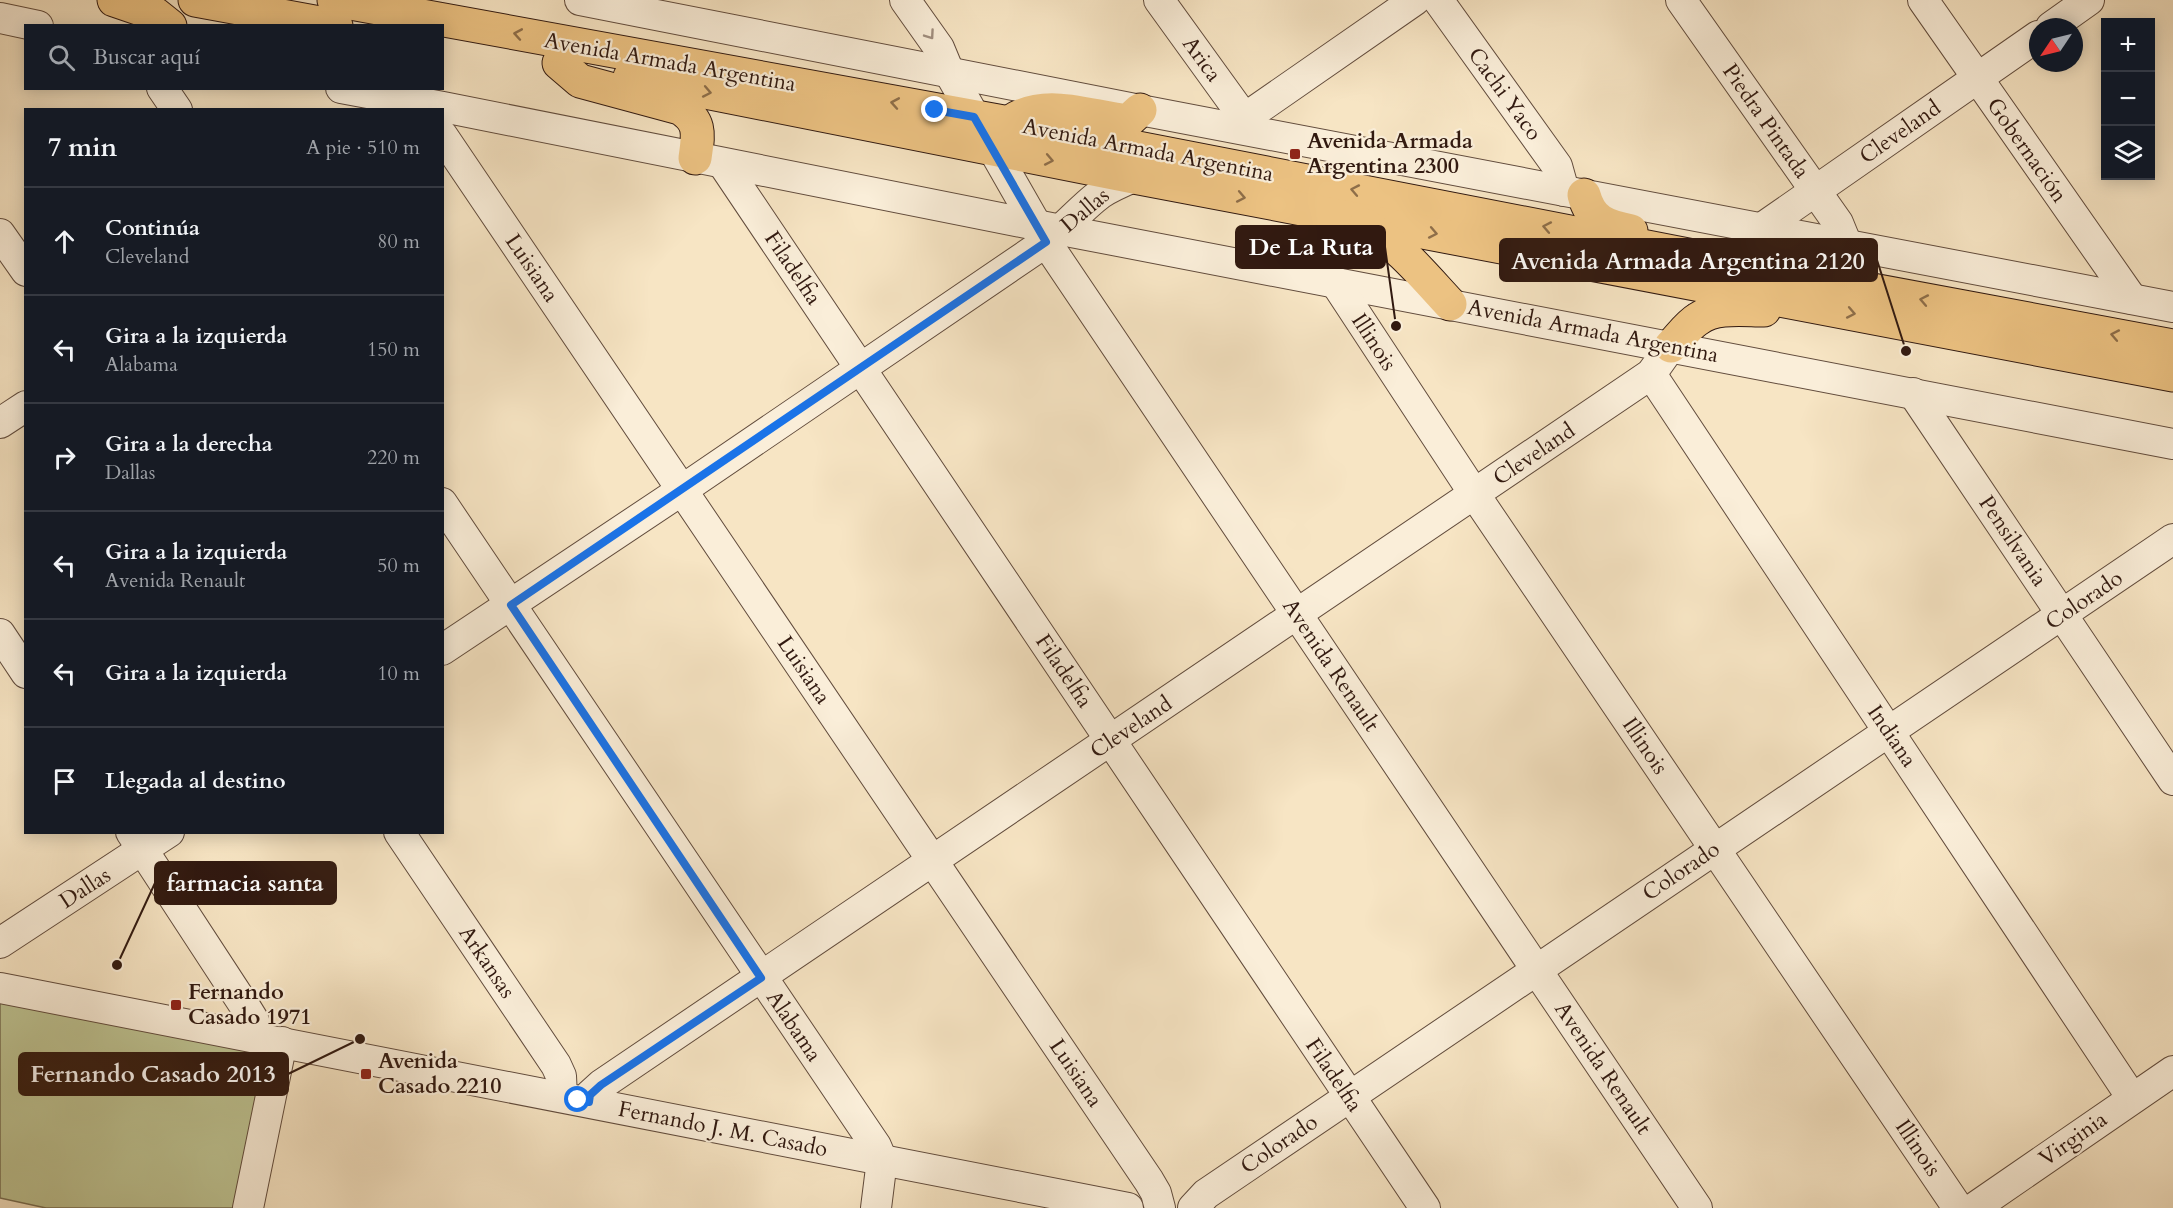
<!DOCTYPE html>
<html lang="es">
<head>
<meta charset="utf-8">
<style>
  body { margin:0; font-family:Cardo,serif; background:#242831; color:#f1f3f6 }
  .controls { position:absolute; right:18px; top:18px; display:grid; overflow:hidden; border-radius:0px; box-shadow:0 3px 15px #0003 }
  .controls button { width:54px; height:54px; display:grid; place-items:center; padding:0; border:0; border-bottom:2px solid #363941; background:#171b24; color:#f1f3f6; font:30px sans-serif }
  .compass { position:absolute; left:2029px; top:18px; width:54px; height:54px; border-radius:50%; background:#171b24; box-shadow:0 3px 15px #0003; rotate:235deg }
  .stop { position:absolute; width:18px; height:18px; margin:-14px; border:4px solid #1a73e8; border-radius:50%; background:#fff }
  .stop.end { background:#1a73e8; border-color:#fff; box-shadow:0 2px 6px #0008 }
  .list { margin:0; padding:0; list-style:none }
  h2 { display:flex; justify-content:space-between; align-items:center; height:78px; margin:0; padding:0 24px; font-size:26px }
  h2 small { font-size:20px; font-weight:400; color:#9ea1a6 }
  .list li { display:grid; grid-template-columns:39px 1fr auto; gap:18px; align-items:center; box-sizing:border-box; height:108px; padding:0 24px; border-top:2px solid #363941 }
  .list b { display:block; font-size:22px; white-space:nowrap }
  .list p { margin:0; font-size:20px; white-space:nowrap; color:#9ea1a6 }
  .list em { font-size:20px; font-style:normal; color:#9ea1a6 }
  .icon { flex:none; width:33px; height:33px; fill:none; stroke:currentColor; stroke-width:2; stroke-linecap:round; stroke-linejoin:round }
  .map { position:relative; flex:none; width:2173px; height:1208px; overflow:hidden }
  .search { position:absolute; background:#171b24; box-shadow:0 3px 15px #0003; left:24px; top:24px; width:420px; height:66px; display:flex; align-items:center; gap:15px; box-sizing:border-box; padding:0 21px; border-radius:0px; color:#9ea1a6; font-size:22px }
  .panel { position:absolute; background:#171b24; box-shadow:0 3px 15px #0003; left:24px; top:108px; width:420px; height:726px; border-radius:0px }
  .map>svg:first-child { display:block }
</style>
</head>
<body>
<div class="map">
<svg width="2173" height="1208" viewBox="0 0 2173 1208">
  <rect width="100%" height="100%" fill="#f7e5c4"/>
  <filter id="stains"><feTurbulence type="fractalNoise" baseFrequency=".00333" numOctaves="4"/><feColorMatrix values="0 0 0 0 .2 0 0 0 0 .09 0 0 0 0 .02 0 0 0 .5 -.17"/></filter>
  <radialGradient id="worn" r=".72"><stop offset=".6" stop-color="#630" stop-opacity="0"/><stop offset="1" stop-color="#630" stop-opacity=".3"/></radialGradient>
  <path fill="#bec493" stroke="#786e52" stroke-width="1.5" d="M0,995L269,1051L237,1208H46L0,1198Z"/>
  <g fill="none" stroke-linecap="round" stroke-linejoin="round">
    <g stroke="#624c3d" stroke-width="32">
      <g id="minor">
        <path d="M580,0L1140,110L2173,307"/>
        <path d="M905,0L939,48L949,72L1046,242L1697,1208"/>
        <path d="M1159,0L1245,119"/>
        <path d="M1438,0L1557,166L1564,191"/>
        <path d="M1681,0L1838,223L1847,245"/>
        <path d="M1923,0L2132,299"/>
        <path d="M0,18L38,26"/>
        <path d="M2051,27L2089,0"/>
        <path d="M162,88L177,110"/>
        <path d="M341,88L443,107L1061,230L2173,444"/>
        <path d="M1232,127L1415,0"/>
        <path d="M442,135L1149,1181L1156,1193L1160,1208"/>
        <path d="M723,164L1425,1208"/>
        <path d="M1762,228L2038,36"/>
        <path d="M0,234L26,271"/>
        <path d="M1335,282L1475,495L1958,1208"/>
        <path d="M1651,374L2132,1098"/>
        <path d="M1913,393L2173,780"/>
        <path d="M0,423L26,406"/>
        <path d="M442,503L876,1146L882,1160L876,1208"/>
        <path d="M0,634L26,673"/>
        <path d="M442,650L682,490L1046,242C1065,228 1080,209 1100,194C1110,187 1122,182 1134,177"/>
        <path d="M131,832L246,1008L254,1021L259,1038"/>
        <path d="M399,832L556,1065L561,1076L562,1097"/>
        <path d="M0,943L169,832"/>
        <path d="M0,988L1128,1208"/>
        <path d="M589,1102L590,1095L601,1085L1651,374L1671,346"/>
        <path d="M248,1208L282,1042"/>
        <path d="M1193,1208L1206,1194L2173,539"/>
        <path d="M1974,1208L2173,1071"/>
      </g>
    </g>
    <g stroke="#311910" stroke-width="35">
      <g id="major">
        <path d="M114,0L155,14L170,26"/>
        <path d="M195,0L336,26"/>
        <path d="M334,0L1009,123L1765,270L2173,346"/>
        <path d="M559,63L580,81L680,108C702,122 698,135 695,158"/>
        <path d="M630,77L1134,177L2173,375"/>
        <path d="M1010,122C1045,97 1089,117 1128,121L1140,110"/>
        <path d="M1584,195C1591,221 1606,226 1631,231"/>
        <path d="M1365,225C1399,245 1423,275 1450,304"/>
        <path d="M1671,346C1679,338 1688,325 1698,319C1716,306 1743,310 1764,310"/>
      </g>
    </g>
    <use href="#minor" stroke="#faeed9" stroke-width="30"/>
    <use href="#major" stroke="#ecc282" stroke-width="33"/>
  </g>
  <defs><path id="oneway-chevron" d="M-2-3.5L2.5 0L-2 3.5" fill="none" stroke-width="1.6" stroke-linecap="round" stroke-linejoin="round" transform="scale(1.5)"/></defs>
  <g stroke="#8e6e49">
    <use href="#oneway-chevron" transform="translate(518 34) rotate(-170)"/>
    <use href="#oneway-chevron" transform="translate(707 92) rotate(11)"/>
    <use href="#oneway-chevron" transform="translate(895 103) rotate(-170)"/>
    <use href="#oneway-chevron" transform="translate(1049 160) rotate(11)"/>
    <use href="#oneway-chevron" transform="translate(1355 190) rotate(-169)"/>
    <use href="#oneway-chevron" transform="translate(1241 197) rotate(11)"/>
    <use href="#oneway-chevron" transform="translate(1547 227) rotate(-169)"/>
    <use href="#oneway-chevron" transform="translate(1433 233) rotate(11)"/>
    <use href="#oneway-chevron" transform="translate(1924 300) rotate(-169)"/>
    <use href="#oneway-chevron" transform="translate(1851 313) rotate(11)"/>
    <use href="#oneway-chevron" transform="translate(2115 335) rotate(-169)"/>
  </g>
  <use stroke="#a08e7f" href="#oneway-chevron" transform="translate(930 35) rotate(55)"/>
  <g fill="none" stroke-linecap="round" stroke-linejoin="round">
    <path stroke="#1a73e8" stroke-width="8" d="M578,1100L589,1102L590,1095L601,1085L761,978L511,605L1046,242L974,117L935,110"/>
  </g>
  <g fill="#8f2418" stroke="#faeed9" stroke-width="2">
    <rect x="1289" y="148" width="12" height="12" rx="3"/>
    <rect x="170" y="999" width="12" height="12" rx="3"/>
    <rect x="360" y="1068" width="12" height="12" rx="3"/>
  </g>
  <g text-anchor="middle" dominant-baseline="central" stroke-width="4.5" stroke-linejoin="round" paint-order="stroke">
    <g font-size="22" fill="#311910" stroke="#faeed9">
      <text transform="translate(1202 59) rotate(54)">Arica</text>
      <text transform="translate(670 62) rotate(10)">Avenida Armada Argentina</text>
      <text transform="translate(1505 94) rotate(54)">Cachi Yaco</text>
      <text transform="translate(1766 121) rotate(55)">Piedra Pintada</text>
      <text transform="translate(1900 132) rotate(-35)">Cleveland</text>
      <text transform="translate(1148 150) rotate(11)">Avenida Armada Argentina</text>
      <text transform="translate(2027 150) rotate(55)">Gobernación</text>
      <text transform="translate(1085 210) rotate(-40)">Dallas</text>
      <text transform="translate(532 268) rotate(56)">Luisiana</text>
      <text transform="translate(793 268) rotate(56)">Filadelfia</text>
      <text transform="translate(1593 331) rotate(11)">Avenida Armada Argentina</text>
      <text transform="translate(1374 342) rotate(57)">Illinois</text>
      <text transform="translate(1534 454) rotate(-34)">Cleveland</text>
      <text transform="translate(2013 541) rotate(56)">Pensilvania</text>
      <text transform="translate(2084 600) rotate(-34)">Colorado</text>
      <text transform="translate(1331 665) rotate(56)">Avenida Renault</text>
      <text transform="translate(804 670) rotate(56)">Luisiana</text>
      <text transform="translate(1064 671) rotate(56)">Filadelfia</text>
      <text transform="translate(1131 727) rotate(-34)">Cleveland</text>
      <text transform="translate(1892 736) rotate(56)">Indiana</text>
      <text transform="translate(1645 746) rotate(56)">Illinois</text>
      <text transform="translate(1681 871) rotate(-34)">Colorado</text>
      <text transform="translate(85 888) rotate(-33)">Dallas</text>
      <text transform="translate(487 962) rotate(56)">Arkansas</text>
      <text transform="translate(794 1026) rotate(56)">Alabama</text>
      <text transform="translate(1603 1068) rotate(56)">Avenida Renault</text>
      <text transform="translate(1076 1073) rotate(56)">Luisiana</text>
      <text transform="translate(1334 1075) rotate(56)">Filadelfia</text>
      <text transform="translate(723 1129) rotate(11)">Fernando J. M. Casado</text>
      <text transform="translate(2073 1139) rotate(-35)">Virginia</text>
      <text transform="translate(1279 1144) rotate(-34)">Colorado</text>
      <text transform="translate(1918 1148) rotate(56)">Illinois</text>
    </g>
    <g font-size="22" font-weight="bold" fill="#311910" stroke="#faeed9" text-anchor="start">
      <text x="1307" y="141">Avenida Armada<tspan x="1307" dy="25">Argentina 2300</tspan></text>
      <text x="188" y="992">Fernando<tspan x="188" dy="25">Casado 1971</tspan></text>
      <text x="378" y="1061">Avenida<tspan x="378" dy="25">Casado 2210</tspan></text>
    </g>
  </g>
  <path fill="none" stroke="#311910" stroke-width="2" d="M1396 326L1385 247M1906 351L1877 260M117 965L155 883M360 1039L288 1074"/>
  <g fill="#311910" stroke="#faeed9" stroke-width="2">
    <circle cx="1396" cy="326" r="6"/>
    <circle cx="1906" cy="351" r="6"/>
    <circle cx="117" cy="965" r="6"/>
    <circle cx="360" cy="1039" r="6"/>
  </g>
  <g fill="#311910" stroke="#311910" stroke-width="2">
    <rect x="1236" y="226" width="149" height="42" rx="6"/>
    <rect x="1500" y="239" width="377" height="42" rx="6"/>
    <rect x="155" y="862" width="181" height="42" rx="6"/>
    <rect x="19" y="1053" width="269" height="42" rx="6"/>
  </g>
  <g font-size="24" text-anchor="middle" font-weight="bold" fill="#fff">
    <text x="1311" y="255">De La Ruta</text>
    <text x="1688" y="269">Avenida Armada Argentina 2120</text>
    <text x="245" y="891">farmacia santa</text>
    <text x="153" y="1082">Fernando Casado 2013</text>
  </g>
  <rect width="100%" height="100%" filter="url(#stains)"/>
  <rect width="100%" height="100%" fill="url(#worn)"/>
</svg>
<div class="controls">
<button>+</button>
<button>−</button>
<button><svg class="icon" aria-label="layers" viewBox="0 0 24 24"><path d="M12 4l9 5-9 5-9-5zM3 14l9 5 9-5"/></svg></button>
</div>
<svg class="compass" viewBox="-18 -18 36 36"><path d="M0-13l5 13h-10z" fill="#e53935"/><path d="M0 13l5-13h-10z" fill="#9ea1a6"/></svg>
<div class="stop" style="left:578px;top:1100px"></div>
<div class="stop end" style="left:935px;top:110px"></div>
<div class="search"><svg class="icon" aria-label="search" viewBox="0 0 24 24"><circle cx="10" cy="10" r="6"/><path d="M15 15l6 6"/></svg>Buscar aquí</div>
<section class="panel">
<h2>7 min<small>A pie · 510 m</small></h2>
<ul class="list">
<li><svg class="icon" aria-label="ahead" viewBox="0 0 24 24"><path d="M12 20V5M6 11l6-6 6 6"/></svg><div><b>Continúa</b><p>Cleveland</p></div><em>80 m</em></li>
<li><svg class="icon" aria-label="left" viewBox="0 0 24 24"><path d="M17 20v-9H6M10 6l-5 5 5 5"/></svg><div><b>Gira a la izquierda</b><p>Alabama</p></div><em>150 m</em></li>
<li><svg class="icon" aria-label="right" viewBox="0 0 24 24"><path d="M7 20v-9h11M14 6l5 5-5 5"/></svg><div><b>Gira a la derecha</b><p>Dallas</p></div><em>220 m</em></li>
<li><svg class="icon" aria-label="left" viewBox="0 0 24 24"><path d="M17 20v-9H6M10 6l-5 5 5 5"/></svg><div><b>Gira a la izquierda</b><p>Avenida Renault</p></div><em>50 m</em></li>
<li><svg class="icon" aria-label="left" viewBox="0 0 24 24"><path d="M17 20v-9H6M10 6l-5 5 5 5"/></svg><div><b>Gira a la izquierda</b></div><em>10 m</em></li>
<li><svg class="icon" aria-label="arrive" viewBox="0 0 24 24"><path d="M6 21V4h12l-3 4 3 4H6"/></svg><div><b>Llegada al destino</b></div></li>
</ul>
</section>
</div>
</body>
</html>
